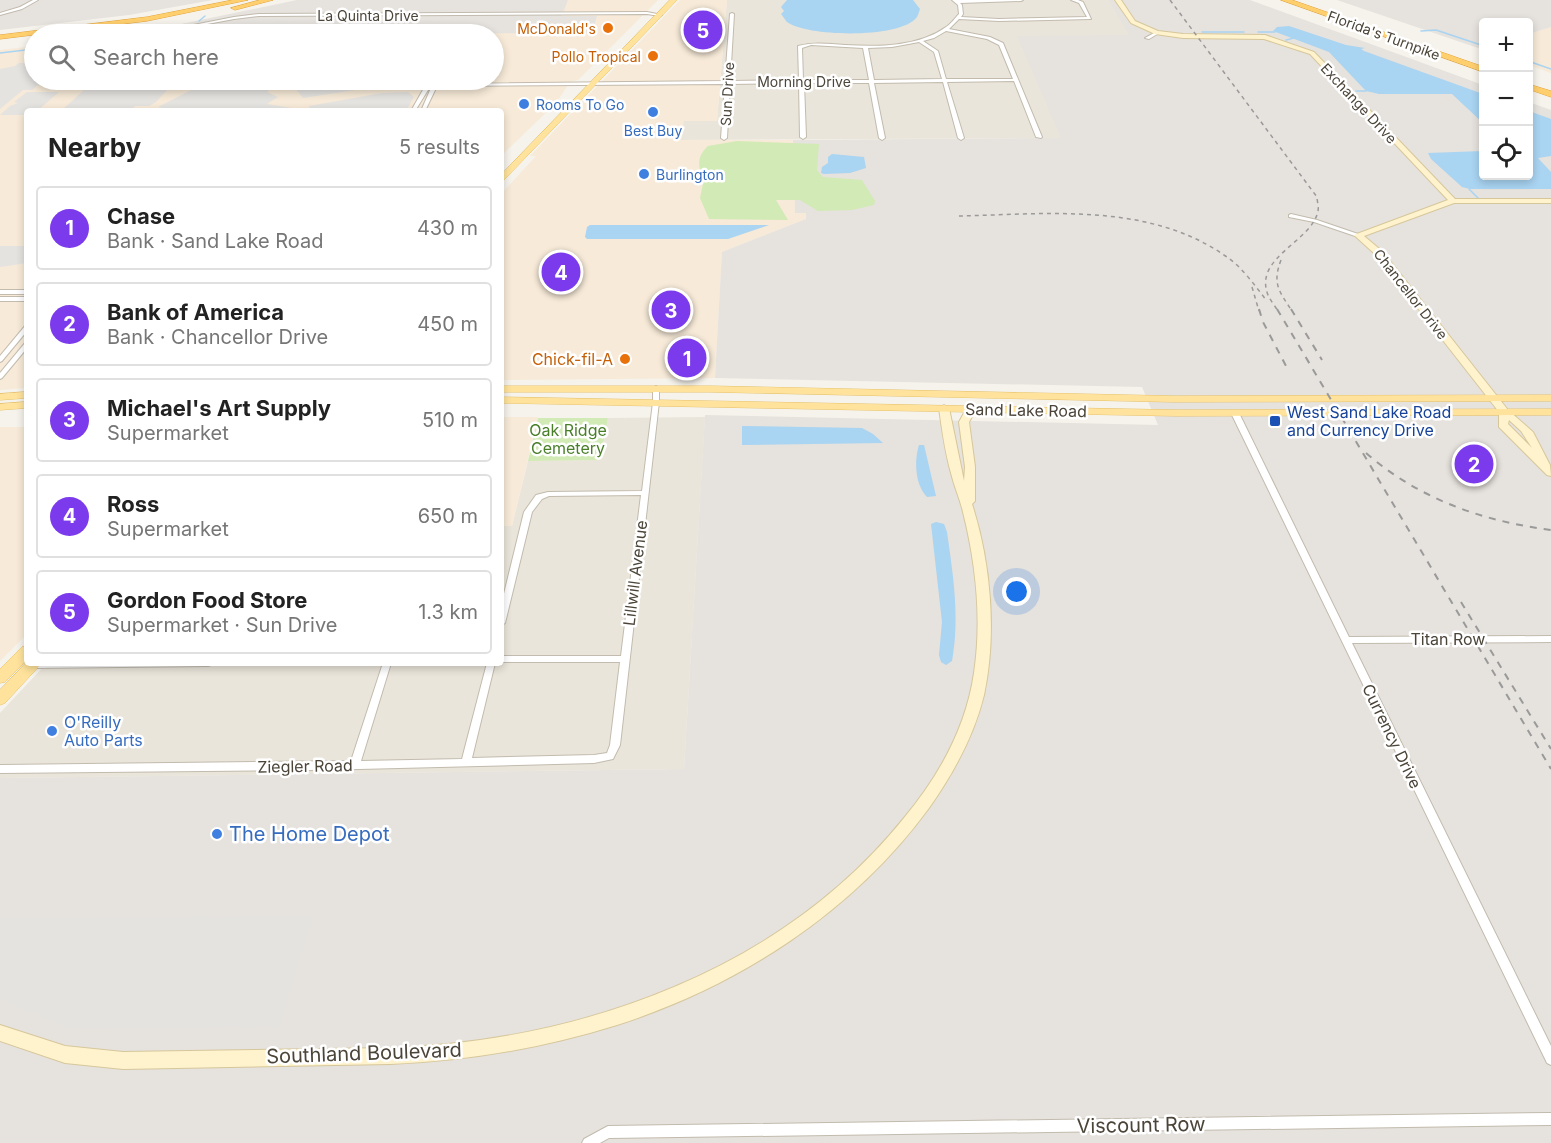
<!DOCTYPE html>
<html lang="en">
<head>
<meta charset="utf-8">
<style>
  body { margin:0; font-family:Inter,sans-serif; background:#f6f6f6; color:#222 }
  .controls { position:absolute; right:18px; top:18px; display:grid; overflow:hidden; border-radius:6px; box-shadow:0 3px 9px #0003 }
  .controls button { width:54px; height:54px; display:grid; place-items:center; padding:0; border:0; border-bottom:2px solid #e0e0e0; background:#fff; color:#222; font:30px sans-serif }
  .you { position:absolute; left:1017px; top:592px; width:21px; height:21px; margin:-15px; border:4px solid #fff; border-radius:50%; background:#1a73e8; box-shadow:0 0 0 9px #1a73e833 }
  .badge { display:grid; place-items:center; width:39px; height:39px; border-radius:50%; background:#7c3aed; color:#fff; font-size:20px; font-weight:700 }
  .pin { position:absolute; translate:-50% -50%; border:3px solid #fff; box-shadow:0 2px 6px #0006 }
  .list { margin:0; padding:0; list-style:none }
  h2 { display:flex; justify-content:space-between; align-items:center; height:78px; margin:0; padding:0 24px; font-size:26px }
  h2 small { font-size:20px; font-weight:400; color:#767676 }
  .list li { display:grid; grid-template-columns:39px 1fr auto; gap:18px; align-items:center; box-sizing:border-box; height:84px; margin:0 12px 12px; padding:0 12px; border:2px solid #e0e0e0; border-radius:6px }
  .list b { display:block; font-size:22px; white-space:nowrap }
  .list p { margin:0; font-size:20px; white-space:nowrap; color:#767676 }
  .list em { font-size:20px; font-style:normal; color:#767676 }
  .icon { flex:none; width:33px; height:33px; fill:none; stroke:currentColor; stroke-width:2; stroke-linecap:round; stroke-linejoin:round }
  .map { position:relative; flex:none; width:1551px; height:1143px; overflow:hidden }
  .search { position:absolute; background:#fff; box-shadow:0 3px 9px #0003; left:24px; top:24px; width:480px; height:66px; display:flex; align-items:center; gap:15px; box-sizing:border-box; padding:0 21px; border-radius:33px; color:#767676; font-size:22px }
  .panel { position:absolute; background:#fff; box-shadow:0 3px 9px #0003; left:24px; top:108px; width:480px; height:558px; border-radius:6px }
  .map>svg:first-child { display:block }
</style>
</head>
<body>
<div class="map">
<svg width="1551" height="1143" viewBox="0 0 1551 1143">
  <rect width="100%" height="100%" fill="#f6f3ec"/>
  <g fill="#eae5da">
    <path d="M727,0H1108L1130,35L1061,138L681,140L683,121H717Z"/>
    <path d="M705,417L684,769L0,778V713L47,663H501V526H512L528,461L600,460L608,418Z"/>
  </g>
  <g fill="#f7ead8">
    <path d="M568,0H658L578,80L570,82L556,103L501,156V111H27V388L0,390V50L34,46V80H141L139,81L147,82L146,84L364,83L367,80H494V34L488,33H592L562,16Z"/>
    <path d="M680,0H727L717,121H684L681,140H793L795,213H806V219L722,252L715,378L501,380V194L536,156H530Z"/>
    <path d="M1551,27V73L1529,65V34Z"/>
    <path d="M501,417H538L512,526H501Z"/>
    <path d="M0,427H27V634L0,661Z"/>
  </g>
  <g fill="#e6e2dd">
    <path d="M0,0H213L129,15L0,30Z"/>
    <path d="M297,0H568L562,16H597L592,33L186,34L192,28L169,34L159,33L157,29Z"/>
    <path d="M1108,0H1250L1483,85L1484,176H1528L1529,102L1551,110V1143H0V778L684,769L705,415L1158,425L1142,387L715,378L722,252L806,219V213H795L793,140L1061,138L1017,36L1129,35Z"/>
    <path d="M1337,0H1551V27L1529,34L1528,22H1484L1483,46L1478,48Z"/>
    <path d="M141,80H367L365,83L145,84L146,82H138Z"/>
  </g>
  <g fill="#d2eab5">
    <path d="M737,141L819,144L817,170L823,177L862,180L875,201L874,205L852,210L818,211L800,200H776L788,220L709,219L700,198L704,179C697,167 697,156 708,146Z"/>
    <path d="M538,418H608L600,460L528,461Z"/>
  </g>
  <g fill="#e5e3e0">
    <path d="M19,63H26L24,66L34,69V80H51L48,83H55L38,85L32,90H23L0,109V69L15,66Z"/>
    <path d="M292,84H359L362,89L303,98Z"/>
    <path d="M85,89H168L156,102L149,106H135L132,109L121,111H61Z"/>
    <path d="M193,89H271L267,92L278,97L267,104L292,108L287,111H177L158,107Z"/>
    <path d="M27,92H59L37,111H27V115H0L10,106L18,103L14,102Z"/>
    <path d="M408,92L414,97L406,111H311L309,106L382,93Z"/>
    <path d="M0,246H27V263L0,267Z"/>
    <path d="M313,916L279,1027L68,1029L0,998V926L4,918Z"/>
  </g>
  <g fill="#a9d4f2">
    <path d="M787,0H913L920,9C919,12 918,15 917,17C901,39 807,37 787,22C786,21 782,15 781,14L784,11L781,7Z"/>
    <path d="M1289,26L1346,45L1365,48L1361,49L1364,51L1483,94V123L1452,94H1379L1366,91L1329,52L1273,31L1277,27Z"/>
    <path d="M1529,111L1551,119V156L1538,158L1551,172V189H1470L1462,187L1431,159L1428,153L1483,151L1484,176H1528Z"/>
    <path d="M832,154L864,157L866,168L850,173L824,174L821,173L822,167L828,163V157Z"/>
    <path d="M590,225H769L728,239H587L585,237L587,227Z"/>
    <path d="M742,426L862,428L873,434L883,443L742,445Z"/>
    <path d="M919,445H924L936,496L927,497C915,485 914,461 919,445Z"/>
    <path d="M936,522L944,524L947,532C953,575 960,617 952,661L946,665L941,662L939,655L942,622L931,524Z"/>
  </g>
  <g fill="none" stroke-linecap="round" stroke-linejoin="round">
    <g stroke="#a9d4f2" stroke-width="1.5">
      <path d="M199,21L205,16"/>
      <path d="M1421,31L1436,30L1484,46"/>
      <path d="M1202,32H1244"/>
      <path d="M1258,32H1275"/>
      <path d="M182,34L192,28"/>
      <path d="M1286,40L1294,38"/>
      <path d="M0,53L34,49"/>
      <path d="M1528,61L1551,69"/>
      <path d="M132,84L136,80"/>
      <path d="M1356,91H1366"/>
      <path d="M1469,189L1479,199"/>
    </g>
    <g stroke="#c2bbae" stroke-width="2">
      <g id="street">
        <path d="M33,0H38L22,9L0,15V13L20,7Z"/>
        <path d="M952,0H1023L1021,1L960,3L962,5L963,14L961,17L999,19L1087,17L1079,3L1071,0H1078L1083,2L1091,19L999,21L959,19L949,29L990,37L1003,43L1042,137L1041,138L1036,137L1014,81L947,82L964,138L961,140L958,138L943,82L874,83L885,138L882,140L879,138L869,83H804L806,137L803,139L800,137L799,83L730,84L727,138L724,140L721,138L725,84L437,86L425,111H421L431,88L428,90L415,111H411L424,88L435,84L725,81L730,14L732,13L734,14L730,81L799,80L798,46C814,42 829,44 845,45C878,47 918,47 946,27C951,24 955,18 959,14L958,5ZM946,31L987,39L999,45L1013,79H946L938,51L923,41L934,38ZM919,42L934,52L942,79L874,80L868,48L892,47ZM811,45L863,48L869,80H803L802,48Z"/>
        <path d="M647,12L662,15L660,16L647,14L259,16L234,19L170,31L168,30L234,17L259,14Z"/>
        <path d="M1156,32L1159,33L1149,39L1145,38Z"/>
        <path d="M1291,214L1317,220L1361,235L1358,237L1314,222L1289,217V215Z"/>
        <rect x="0" y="290" width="27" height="4"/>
        <rect x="0" y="297" width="27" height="4"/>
        <path d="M27,325V331L2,361L0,362V356L25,326Z"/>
        <path d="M27,342V348L2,378L0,379V373L25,343Z"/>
        <path d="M656,386L659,388V402L620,745L613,759L594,763L319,770L0,773V765L351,761L383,663H391L361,761L462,759L487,663H495L472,758L594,755L607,753L610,745L620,662H501V656H621L641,495L549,496L542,499L532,512L505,623L501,626V606L524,512L536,495L548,492L642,491L653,402V388Z"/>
        <path d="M1235,411L1239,413L1349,637L1551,636V642L1352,643L1551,1046V1065L1547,1063L1231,413Z"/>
        <path d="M30,663H212L211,665L208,666L33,668L30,667L29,665Z"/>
        <path d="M1551,1113V1125L609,1138L600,1143H582L584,1139L608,1126Z"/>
      </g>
    </g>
    <g stroke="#d6c79b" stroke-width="2">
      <g id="secondary">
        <path d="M1115,0H1121L1135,21L1158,31L1183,34L1265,35L1314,52L1455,199H1551V203H1454L1364,236L1383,252L1508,410L1533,432L1550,465L1551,476L1547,475L1499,427V412L1377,256L1354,235L1448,200L1310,54L1264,39L1183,38L1155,34L1131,23ZM1509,420L1521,431L1532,448L1508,424Z"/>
        <path d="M944,405L949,408L964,481L965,467L959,422L965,411L977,406L982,409L973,415L969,422L975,467V501L972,504C991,563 997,634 984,695C974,736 953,774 929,808C853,912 739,986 617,1025C543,1048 467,1061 390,1064L123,1069L65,1063L0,1041V1025L65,1046L123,1052L390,1048C581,1041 781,971 904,818C939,776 966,728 974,673C982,620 976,564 963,512C960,499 954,486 951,473C945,452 942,430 939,408Z"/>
      </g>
    </g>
    <g stroke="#e6c16a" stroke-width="1">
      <g id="primary">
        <path d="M670,0H677L501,183V175Z"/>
        <path d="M501,386H710L1174,396L1551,395V401L1174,402L710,392H501Z"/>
        <path d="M27,392V398L0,400V394Z"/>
        <path d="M501,397L1177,410L1551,409V415L1177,416L501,403Z"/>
        <path d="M27,402V408L0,410V404Z"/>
        <path d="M27,646V660L5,682L0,683V669L22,647Z"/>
        <path d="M27,662L42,663L5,703L0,705V690Z"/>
      </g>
    </g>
    <g stroke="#e0a43c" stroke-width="1">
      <g id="highway">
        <path d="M233,0H248L147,21L0,39V35L147,17Z"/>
        <path d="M260,0H273L235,10L231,8Z"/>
        <path d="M1281,0H1292L1484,67V72Z"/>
        <path d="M1528,84L1551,91V97L1528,89Z"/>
      </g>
    </g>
    <use href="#street" fill="#fff" fill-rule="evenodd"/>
    <use href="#secondary" fill="#fff3cd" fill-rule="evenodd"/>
    <use href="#primary" fill="#ffe39c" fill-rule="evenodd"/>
    <use href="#highway" fill="#ffcf6e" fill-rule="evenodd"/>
    <g stroke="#9a9a9a" stroke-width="1.5" stroke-dasharray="4 4" stroke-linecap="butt">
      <path d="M1170,0L1317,197C1317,201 1319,207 1318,211C1312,242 1253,257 1268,295C1270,300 1275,306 1278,311"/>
      <path d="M959,216C1049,214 1149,202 1227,257C1243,268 1255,286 1267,301"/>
      <path d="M1281,260C1272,284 1279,291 1292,311"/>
      <path d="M1252,287L1259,311"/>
    </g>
    <g stroke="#9a9a9a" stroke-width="2" stroke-dasharray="7 7" stroke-linecap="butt">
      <path d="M1259,309L1263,322L1286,366"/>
      <path d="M1277,309L1551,769"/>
      <path d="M1291,309L1322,360"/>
      <path d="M1366,453C1419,499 1482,521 1551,530"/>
      <path d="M1461,602L1551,749"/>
    </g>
  </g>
  <g fill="#e8710a" stroke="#fff" stroke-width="2">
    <circle cx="608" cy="28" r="6"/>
    <circle cx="653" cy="56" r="6"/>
    <circle cx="625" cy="359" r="6"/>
  </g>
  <g fill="#3f7fe0" stroke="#fff" stroke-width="2">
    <circle cx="524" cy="104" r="6"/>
    <circle cx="653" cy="112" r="6"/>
    <circle cx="644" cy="174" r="6"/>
    <circle cx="52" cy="731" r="6"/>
    <circle cx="217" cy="834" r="6"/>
  </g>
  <rect fill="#1a4fb4" stroke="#fff" stroke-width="2" x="1269" y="415" width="12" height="12" rx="3"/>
  <g text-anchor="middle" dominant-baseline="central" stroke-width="5" stroke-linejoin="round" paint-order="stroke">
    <g font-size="14" fill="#4b4439" stroke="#fff">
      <text x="368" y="15">La Quinta Drive</text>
      <text transform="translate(1384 35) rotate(20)">Florida's Turnpike</text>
      <text x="804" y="81">Morning Drive</text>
      <text transform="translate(727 94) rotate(-87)">Sun Drive</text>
      <text transform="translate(1359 103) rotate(47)">Exchange Drive</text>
      <text transform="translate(1411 294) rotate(52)">Chancellor Drive</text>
    </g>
    <g font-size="14" fill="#c56008" stroke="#fff" text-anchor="end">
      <text x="596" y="28">McDonald's</text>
      <text x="641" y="56">Pollo Tropical</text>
    </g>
    <g font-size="14" fill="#366cbe" stroke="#fff" text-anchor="start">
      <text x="536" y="104">Rooms To Go</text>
      <text x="653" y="130" text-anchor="middle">Best Buy</text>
      <text x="656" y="174">Burlington</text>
    </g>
    <g font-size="16" fill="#c56008" stroke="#fff" text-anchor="end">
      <text x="613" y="359">Chick-fil-A</text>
    </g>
    <g font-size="16" fill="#4b4439" stroke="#fff">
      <text transform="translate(1026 410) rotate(1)">Sand Lake Road</text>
      <text transform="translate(635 573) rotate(-83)">Lillwill Avenue</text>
      <text x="1448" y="639">Titan Row</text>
      <text transform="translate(1392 736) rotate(64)">Currency Drive</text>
      <text transform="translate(305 766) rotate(-1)">Ziegler Road</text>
    </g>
    <g font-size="16" fill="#164399" stroke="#fff" text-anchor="start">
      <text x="1287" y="412">West Sand Lake Road<tspan x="1287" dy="18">and Currency Drive</tspan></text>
    </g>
    <g font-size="16" fill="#4a7f2a" stroke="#fff">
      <text x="568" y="430">Oak Ridge<tspan x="568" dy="18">Cemetery</tspan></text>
    </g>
    <g font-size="16" fill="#366cbe" stroke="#fff" text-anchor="start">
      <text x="64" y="722">O'Reilly<tspan x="64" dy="18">Auto Parts</tspan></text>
    </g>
    <g font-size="20" fill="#366cbe" stroke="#fff" text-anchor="start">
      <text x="229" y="834">The Home Depot</text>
    </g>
    <g font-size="20" fill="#4b4439" stroke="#fff">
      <text transform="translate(364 1053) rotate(-2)">Southland Boulevard</text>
      <text transform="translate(1141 1125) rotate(-1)">Viscount Row</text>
    </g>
  </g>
</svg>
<div class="controls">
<button>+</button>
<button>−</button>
<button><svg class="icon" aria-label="locate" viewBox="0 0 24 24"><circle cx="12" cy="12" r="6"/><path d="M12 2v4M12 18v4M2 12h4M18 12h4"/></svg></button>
</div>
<div class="you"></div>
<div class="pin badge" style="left:687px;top:358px">1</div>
<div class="pin badge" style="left:1474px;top:464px">2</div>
<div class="pin badge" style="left:671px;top:310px">3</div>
<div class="pin badge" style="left:561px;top:272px">4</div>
<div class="pin badge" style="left:703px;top:30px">5</div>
<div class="search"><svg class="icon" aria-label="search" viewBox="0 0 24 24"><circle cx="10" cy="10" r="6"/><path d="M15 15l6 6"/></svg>Search here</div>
<section class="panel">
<h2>Nearby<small>5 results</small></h2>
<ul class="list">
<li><span class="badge">1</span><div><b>Chase</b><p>Bank · Sand Lake Road</p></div><em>430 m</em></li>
<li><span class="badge">2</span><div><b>Bank of America</b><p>Bank · Chancellor Drive</p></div><em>450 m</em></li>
<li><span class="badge">3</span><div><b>Michael's Art Supply</b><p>Supermarket</p></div><em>510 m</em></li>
<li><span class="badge">4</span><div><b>Ross</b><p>Supermarket</p></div><em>650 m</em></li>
<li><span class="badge">5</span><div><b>Gordon Food Store</b><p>Supermarket · Sun Drive</p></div><em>1.3 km</em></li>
</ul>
</section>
</div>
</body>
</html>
